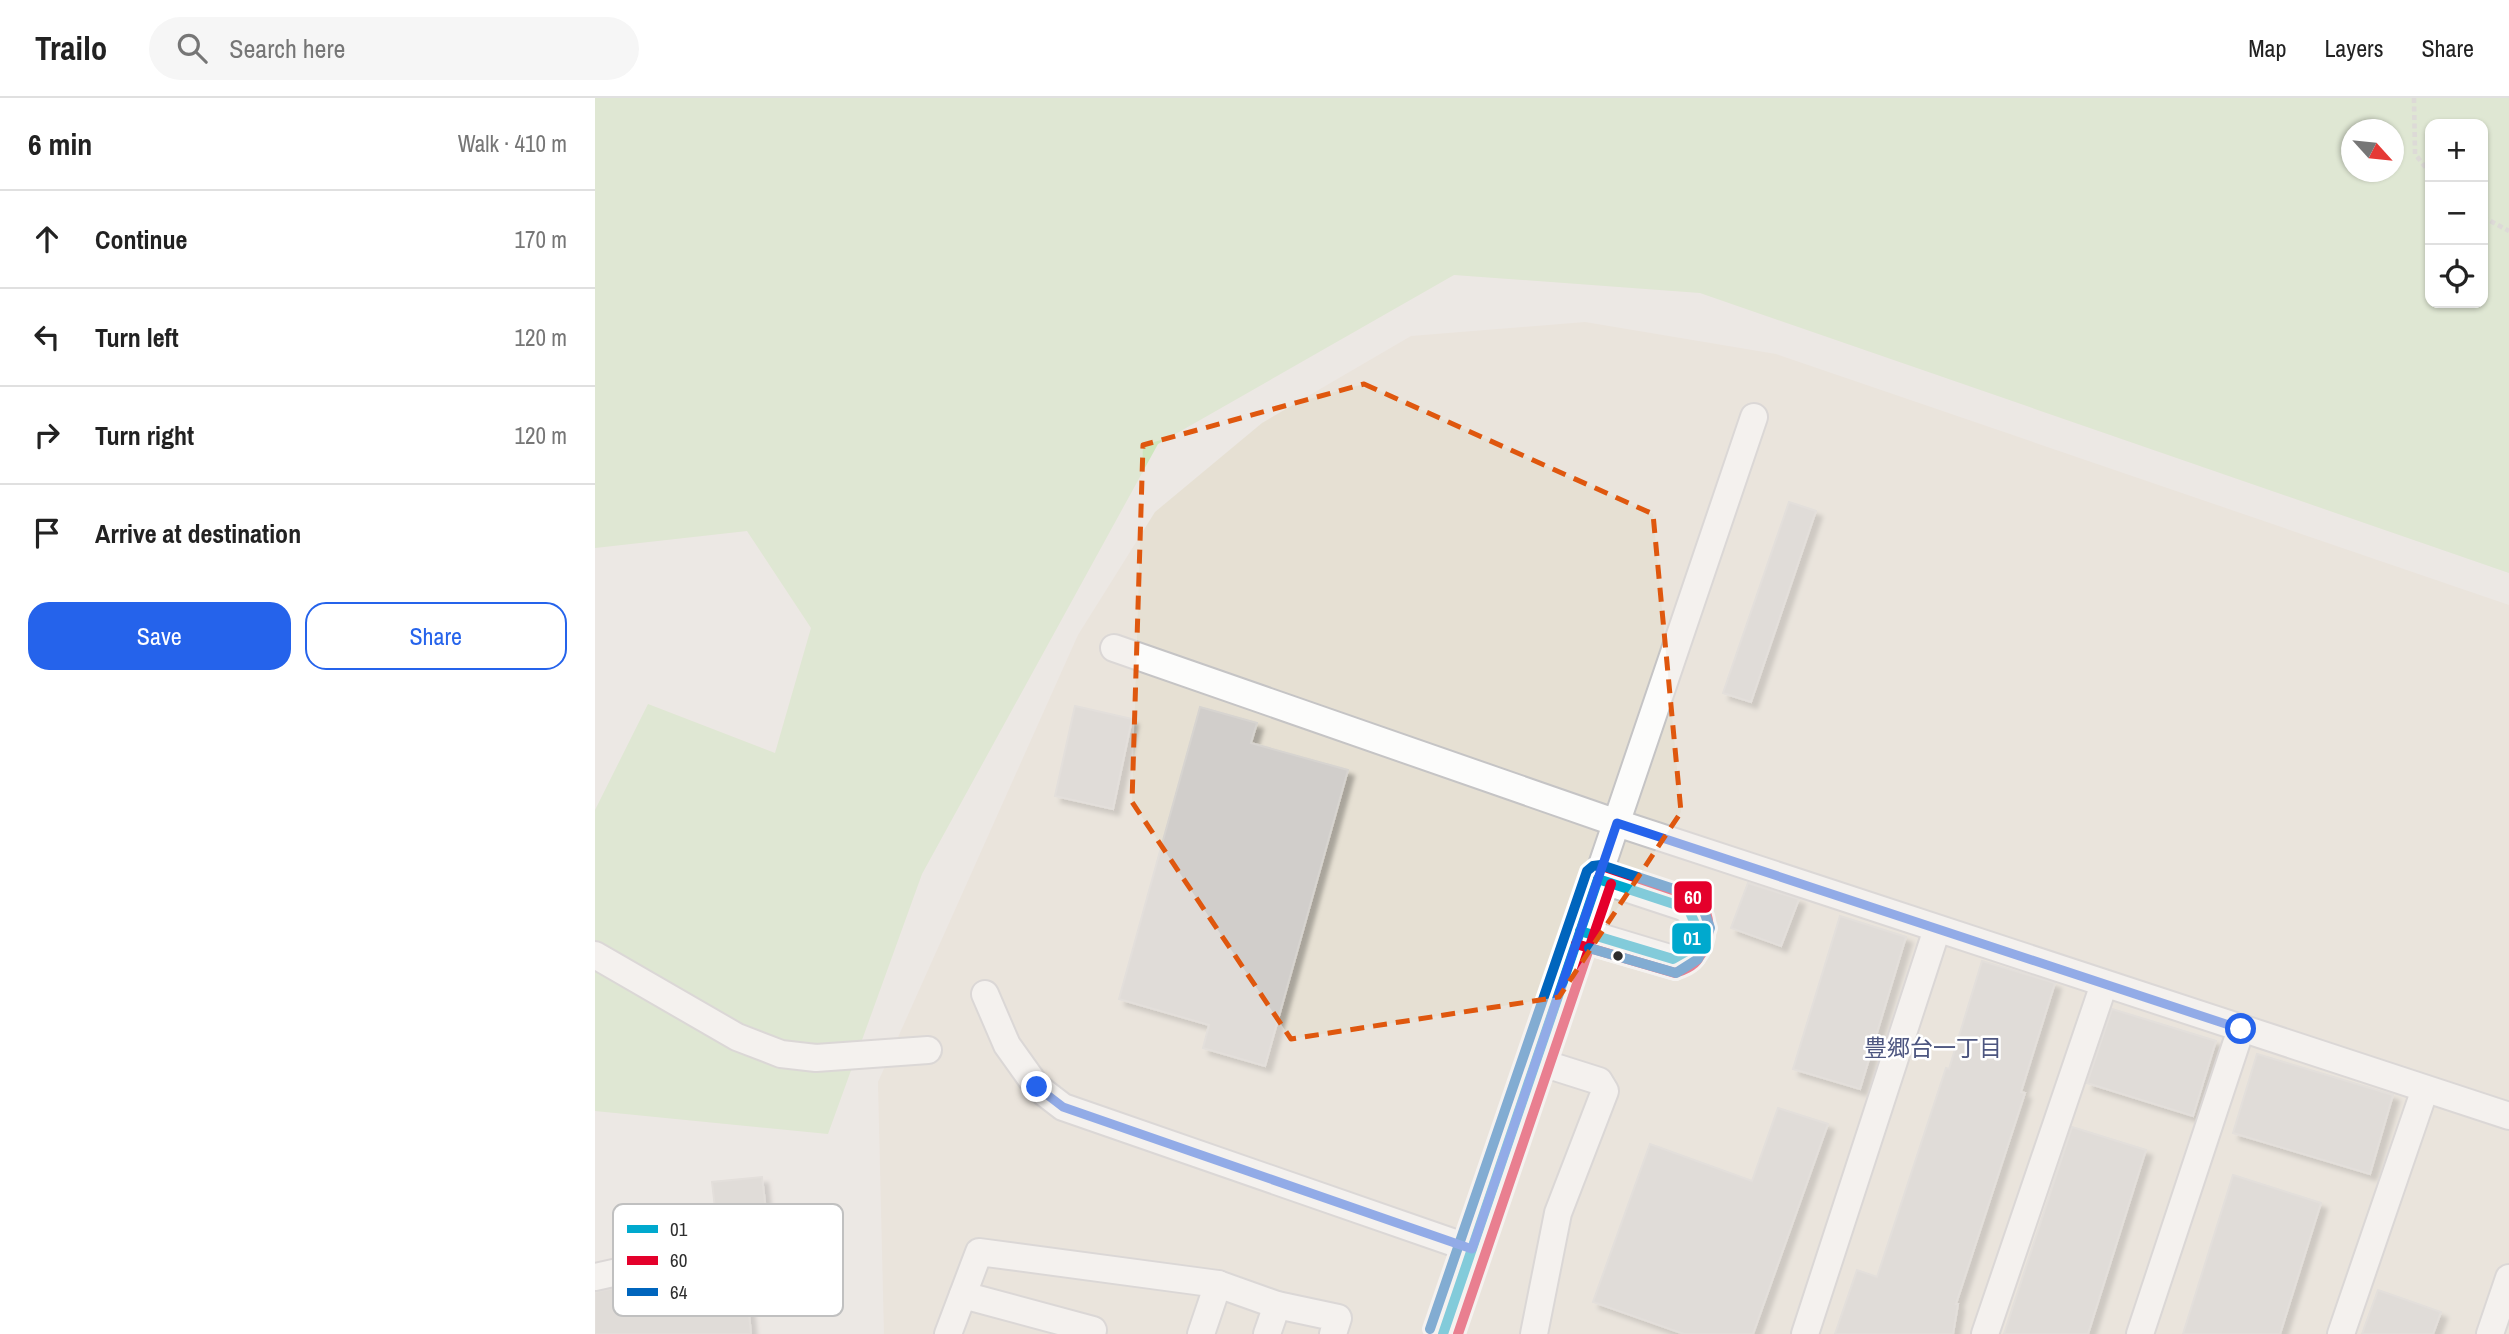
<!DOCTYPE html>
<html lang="en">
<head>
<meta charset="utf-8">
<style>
  body { margin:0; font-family:"Archivo Narrow","Noto Sans JP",sans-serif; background:#f6f6f6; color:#222 }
  .controls { position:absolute; right:21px; top:21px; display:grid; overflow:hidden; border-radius:14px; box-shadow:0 2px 5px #0004 }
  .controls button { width:63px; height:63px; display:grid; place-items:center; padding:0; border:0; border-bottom:2px solid #e0e0e0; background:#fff; color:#222; font:35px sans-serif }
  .compass { position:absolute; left:1746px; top:21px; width:63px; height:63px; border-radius:50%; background:#fff; box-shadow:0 2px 5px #0004; rotate:117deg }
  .stop { position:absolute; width:21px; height:21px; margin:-16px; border:5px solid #2563eb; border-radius:50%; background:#fff }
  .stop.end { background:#2563eb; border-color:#fff; box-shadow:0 2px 7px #0008 }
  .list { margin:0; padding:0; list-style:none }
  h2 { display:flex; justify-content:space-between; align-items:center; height:91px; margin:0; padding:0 28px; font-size:30px }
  h2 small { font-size:23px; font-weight:400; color:#767676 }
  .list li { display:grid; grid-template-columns:46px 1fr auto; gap:21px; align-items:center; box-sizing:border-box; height:98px; padding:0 28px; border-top:2px solid #e0e0e0 }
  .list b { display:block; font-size:26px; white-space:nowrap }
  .list em { font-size:23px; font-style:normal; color:#767676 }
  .actions { display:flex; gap:14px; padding:21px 28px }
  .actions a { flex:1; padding:16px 0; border:2px solid #2563eb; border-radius:21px; text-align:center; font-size:24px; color:#2563eb }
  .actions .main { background:#2563eb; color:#fff }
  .icon { flex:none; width:38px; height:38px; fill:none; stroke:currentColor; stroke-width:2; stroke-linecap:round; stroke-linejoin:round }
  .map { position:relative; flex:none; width:1914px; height:1236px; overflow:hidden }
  header { display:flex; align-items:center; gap:42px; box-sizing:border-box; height:98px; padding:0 35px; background:#fff; border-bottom:2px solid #e0e0e0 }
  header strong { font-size:33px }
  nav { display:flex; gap:38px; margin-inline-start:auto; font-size:24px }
  .search { width:490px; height:63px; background:#f6f6f6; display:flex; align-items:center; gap:18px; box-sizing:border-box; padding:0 24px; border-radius:38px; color:#767676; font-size:26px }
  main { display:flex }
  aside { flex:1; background:#fff }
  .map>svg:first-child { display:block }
</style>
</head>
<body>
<header>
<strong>Trailo</strong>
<div class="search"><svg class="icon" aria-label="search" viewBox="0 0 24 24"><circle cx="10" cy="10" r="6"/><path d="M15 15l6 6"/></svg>Search here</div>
<nav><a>Map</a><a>Layers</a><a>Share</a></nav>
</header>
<main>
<aside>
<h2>6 min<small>Walk · 410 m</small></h2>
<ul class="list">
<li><svg class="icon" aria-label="ahead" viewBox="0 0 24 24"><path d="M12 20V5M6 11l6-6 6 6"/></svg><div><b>Continue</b></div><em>170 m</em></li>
<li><svg class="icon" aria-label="left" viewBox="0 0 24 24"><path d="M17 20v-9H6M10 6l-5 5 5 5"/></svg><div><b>Turn left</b></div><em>120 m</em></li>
<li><svg class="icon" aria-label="right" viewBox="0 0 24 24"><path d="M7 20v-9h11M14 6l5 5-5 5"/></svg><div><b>Turn right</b></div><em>120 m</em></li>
<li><svg class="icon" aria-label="arrive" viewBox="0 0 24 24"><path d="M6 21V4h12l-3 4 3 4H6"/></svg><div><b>Arrive at destination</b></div></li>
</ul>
<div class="actions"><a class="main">Save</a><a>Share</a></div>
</aside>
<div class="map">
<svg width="1914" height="1236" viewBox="0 0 1914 1236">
  <defs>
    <filter id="shadow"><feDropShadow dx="6" dy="6" stdDeviation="2" flood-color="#0004"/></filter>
  </defs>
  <rect width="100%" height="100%" fill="#ece8e4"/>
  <path fill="#e6e0d3" d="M990,224L1181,256L1914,507V1236H289L283,984L483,537L560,414L667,325L816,238Z"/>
  <path fill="#cee6be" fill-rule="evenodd" d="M0,0H1914V475L1105,195L859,177L563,346L327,776L233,1036L0,1013V712L53,606L180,655L216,530L152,433L0,450ZM1835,26H1888V205H1835ZM1756,32H1798V74H1756Z"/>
  <g fill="#d1cecb" stroke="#d7d4d0" stroke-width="2" filter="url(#shadow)">
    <path d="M1194,404L1221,413L1156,604L1128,595Z"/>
    <path d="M480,608L537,621L518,711L460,698Z"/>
    <path d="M605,609L662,625L656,645L753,672L670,968L608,950L614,927L524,901Z"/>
    <path d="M1153,785L1204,801L1186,848L1136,830Z"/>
    <path d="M1245,818L1311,839L1265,991L1198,971Z"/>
    <path d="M1387,863L1460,885L1426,994L1430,995L1361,1206H1363L1358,1236H1240L1262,1172L1282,1179L1351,970L1354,971Z"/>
    <path d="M1517,911L1621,943L1598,1018L1492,985Z"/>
    <path d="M1662,956L1798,997L1775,1076L1638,1035Z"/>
    <path d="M1183,1010L1233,1026L1158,1236H1089L998,1204L1055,1046L1157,1083Z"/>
    <path d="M1477,1029L1551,1052L1493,1236H1409Z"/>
    <path d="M1638,1077L1726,1105L1685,1236H1588Z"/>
    <path d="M167,1079L173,1130L161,1131L167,1189L137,1192L132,1135L123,1136L117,1084Z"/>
    <path d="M82,1177L86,1213L153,1206L156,1236H0V1194Z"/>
    <path d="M1783,1192L1846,1214L1838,1236H1767Z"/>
  </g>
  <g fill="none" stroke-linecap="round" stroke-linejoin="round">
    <g stroke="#c5c4c5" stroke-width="30">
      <g id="minor">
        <path d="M519,550L1022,725L1914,1018"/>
        <path d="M985,833L1078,861L1092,853L1101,828L1094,812L1088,809L1003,781"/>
        <path d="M0,857L142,939L186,956L221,960L333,952"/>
        <path d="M390,896L412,947L442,989L468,1009L877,1151"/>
        <path d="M0,1179L94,1158"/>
        <path d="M368,1197L498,1232L497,1236"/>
        <path d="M353,1236L384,1154L623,1186"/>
        <path d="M606,1236L623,1186L682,1207L743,1220L738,1236"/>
        <path d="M672,1236L682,1207"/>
        <path d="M848,1236L1159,319"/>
        <path d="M939,1236L963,1115L1010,993L1004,983L941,963"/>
        <path d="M1210,1236L1342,831"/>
        <path d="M1390,1236L1509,886"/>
        <path d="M1545,1236L1646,931"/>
        <path d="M1746,1236L1830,991"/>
        <path d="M1895,1236L1914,1180"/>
      </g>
    </g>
    <g stroke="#c9c9c8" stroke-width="4.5" stroke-dasharray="5 3.5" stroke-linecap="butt">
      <path d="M1819,0L1820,56L1835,75"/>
      <path d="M1888,119L1914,133"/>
    </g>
    <use href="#minor" stroke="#fcfcfb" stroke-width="26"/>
    <g stroke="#fff" stroke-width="16">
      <g id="bus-1">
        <path d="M985,833L1078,861L1092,853L1101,828L1094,812L1088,809L1003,781"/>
        <path d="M848,1236L1003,781"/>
      </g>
    </g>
    <g stroke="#fff" stroke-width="16">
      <g id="bus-2">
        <path d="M981,846L1080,875C1087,873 1099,868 1103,861C1117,843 1118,816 1101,800L1007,768"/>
        <path d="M863,1236L1016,786"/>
      </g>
    </g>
    <g stroke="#fff" stroke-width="16">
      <path id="bus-3" d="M835,1231L992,773L998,768L1006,767L1094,796L1106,805L1115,830L1103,861L1081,875L994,850"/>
    </g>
    <use href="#bus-1" stroke="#00a9ce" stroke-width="10"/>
    <use href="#bus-2" stroke="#e4002b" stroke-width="10"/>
    <use href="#bus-3" stroke="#0065bd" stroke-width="10"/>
  </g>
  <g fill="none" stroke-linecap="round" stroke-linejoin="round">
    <path stroke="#2563eb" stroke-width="9" d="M442,989L468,1009L877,1151L1022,725L1646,931"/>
  </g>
  <path d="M0 0H1914V1236H0ZM769,286L1058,416L1086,714L964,899L696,941L537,704L548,347Z" fill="#ece8e4" fill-opacity=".55" fill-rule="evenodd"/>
  <path fill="none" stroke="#df570e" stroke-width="5" stroke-dasharray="14 9" stroke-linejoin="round" d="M769,286L1058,416L1086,714L964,899L696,941L537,704L548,347Z"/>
  <circle fill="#2e2e2e" stroke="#fff" stroke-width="2.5" cx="1023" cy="858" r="6"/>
  <g text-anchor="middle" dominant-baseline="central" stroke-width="5" stroke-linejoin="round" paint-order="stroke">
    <g font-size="23" fill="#4d5680" stroke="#fff">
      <text x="1338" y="949">豊郷台一丁目</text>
    </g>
  </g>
  <rect x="18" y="1106" width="230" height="112" rx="10" fill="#fff" stroke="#c0c0c0" stroke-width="2"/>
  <rect x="32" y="1127" width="31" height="8" fill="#00a9ce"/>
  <rect x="32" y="1158" width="31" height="9" fill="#e4002b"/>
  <rect x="32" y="1190" width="31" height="8" fill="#0065bd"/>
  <g font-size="19" fill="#2e2e2e">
    <text x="75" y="1138">01</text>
    <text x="75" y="1169">60</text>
    <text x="75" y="1201">64</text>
  </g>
  <g stroke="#fff" stroke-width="2.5">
    <rect x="1078" y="782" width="40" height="34" rx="7" fill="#e4002b"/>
    <rect x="1076" y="824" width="41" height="33" rx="7" fill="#00a9ce"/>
  </g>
  <g font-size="19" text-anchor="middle" font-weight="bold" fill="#fff">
    <text x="1098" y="806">60</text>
    <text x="1097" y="847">01</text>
  </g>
</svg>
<div class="controls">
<button>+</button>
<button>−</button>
<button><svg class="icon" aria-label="locate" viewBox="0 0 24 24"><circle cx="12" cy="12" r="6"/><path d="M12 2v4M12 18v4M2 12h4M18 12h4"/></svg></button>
</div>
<svg class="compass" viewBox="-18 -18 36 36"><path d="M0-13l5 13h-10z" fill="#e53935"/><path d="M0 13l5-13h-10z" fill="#767676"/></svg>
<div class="stop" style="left:1646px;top:931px"></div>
<div class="stop end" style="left:442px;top:989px"></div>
</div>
</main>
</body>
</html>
